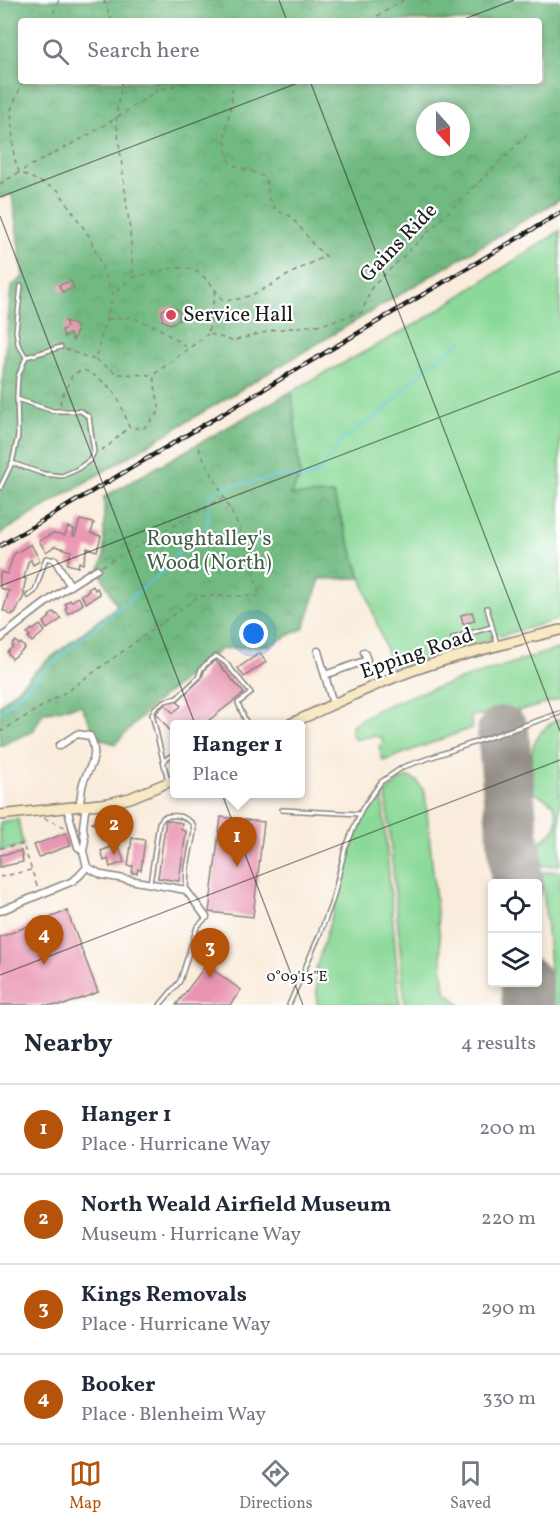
<!DOCTYPE html>
<html lang="en">
<head>
<meta charset="utf-8">
<style>
  body { margin:0; font-family:Vollkorn,serif; background:#f2f2f3; color:#1f2937 }
  .controls { position:absolute; right:18px; bottom:18px; display:grid; overflow:hidden; border-radius:6px; box-shadow:0 3px 9px #0003 }
  .controls button { width:54px; height:54px; display:grid; place-items:center; padding:0; border:0; border-bottom:2px solid #e0e1e3; background:#fff; color:#1f2937; font:30px sans-serif }
  .compass { position:absolute; left:416px; top:102px; width:54px; height:54px; border-radius:50%; background:#fff; box-shadow:0 3px 9px #0003; rotate:159deg }
  .you { position:absolute; left:254px; top:634px; width:21px; height:21px; margin:-15px; border:4px solid #fff; border-radius:50%; background:#1a73e8; box-shadow:0 0 0 9px #1a73e833 }
  .badge { display:grid; place-items:center; width:39px; height:39px; border-radius:50%; background:#b45309; color:#fff; font-size:20px; font-weight:700 }
  .pin { position:absolute; translate:-50% -50px; filter:drop-shadow(0 2px 3px #0008) }
  .pin::after { content:''; position:absolute; top:32px; width:21px; height:18px; background:inherit; clip-path:polygon(0 0,100% 0,50% 100%) }
  .popup { position:absolute; left:170px; top:720px; width:135px; height:78px; box-sizing:border-box; display:grid; place-content:center; border-radius:6px; background:#fff; filter:drop-shadow(0 2px 4px #0005); font-size:20px; white-space:nowrap; color:#747a83 }
  .popup b { font-size:22px; color:#1f2937 }
  .popup::after { content:''; position:absolute; left:50%; top:100%; margin-left:-12px; border:12px solid transparent; border-top-color:#fff }
  .list { margin:0; padding:0; list-style:none }
  h2 { display:flex; justify-content:space-between; align-items:center; height:78px; margin:0; padding:0 24px; font-size:26px }
  h2 small { font-size:20px; font-weight:400; color:#747a83 }
  .list li { display:grid; grid-template-columns:39px 1fr auto; gap:18px; align-items:center; box-sizing:border-box; height:90px; padding:0 24px; border-top:2px solid #e0e1e3 }
  .list b { display:block; font-size:22px; white-space:nowrap }
  .list p { margin:0; font-size:20px; white-space:nowrap; color:#747a83 }
  .list em { font-size:20px; font-style:normal; color:#747a83 }
  .icon { flex:none; width:33px; height:33px; fill:none; stroke:currentColor; stroke-width:2; stroke-linecap:round; stroke-linejoin:round }
  .map { position:relative; flex:none; width:560px; height:1005px; overflow:hidden }
  .search { position:absolute; background:#fff; box-shadow:0 3px 9px #0003; left:18px; right:18px; top:18px; height:66px; display:flex; align-items:center; gap:15px; box-sizing:border-box; padding:0 21px; border-radius:6px; color:#747a83; font-size:22px }
  .sheet { height:438px; background:#fff }
  nav { display:flex; justify-content:space-around; align-items:center; box-sizing:border-box; height:84px; border-top:2px solid #e0e1e3; background:#fff; font-size:16px; color:#747a83 }
  nav a { display:grid; justify-items:center; gap:3px }
  nav .on { color:#b45309 }
  .map>svg:first-child { display:block }
</style>
</head>
<body>
<div class="map">
<svg width="560" height="1005" viewBox="0 0 560 1005">
  <defs>
    <pattern id="forest-crowns" width="20" height="18" patternUnits="userSpaceOnUse" patternTransform="scale(1.5)"><rect width="20" height="18" fill="#70b980"/><path d="M2 6a3 3 0 1 1 6 0M12 15a3 3 0 1 1 6 0" fill="none" stroke="#609e6e"/></pattern>
  </defs>
  <rect width="100%" height="100%" fill="#fff"/>
  <filter id="ink" filterUnits="userSpaceOnUse"><feTurbulence type="fractalNoise" baseFrequency=".0167" numOctaves="2"/><feDisplacementMap in="SourceGraphic" scale="12" xChannelSelector="R" yChannelSelector="G"/><feConvolveMatrix kernelMatrix="1 2 1 2 8 2 1 2 1" color-interpolation-filters="sRGB"/></filter>
  <filter id="wash" filterUnits="userSpaceOnUse"><feTurbulence type="fractalNoise" baseFrequency=".008" numOctaves="4" result="noise"/><feDisplacementMap in="SourceGraphic" scale="24" xChannelSelector="R" yChannelSelector="G"/><feGaussianBlur stdDeviation="1.35" result="paint"/><feColorMatrix in="noise" values="0 0 0 0 0 0 0 0 0 0 0 0 0 0 0 0 0 1.4 0 .05"/><feComposite in="paint" operator="in"/></filter>
  <g filter="url(#wash)">
    <rect width="100%" height="100%" fill="#f9ecdc"/>
    <g fill="#8bd998" stroke="#547a5a" stroke-width="1.5">
      <path d="M560,231V619L500,636L497,634L491,636V640L454,649L393,671L333,494L291,496L300,476L292,391L420,322Z"/>
      <path d="M560,648V699L527,709L471,716L472,728L383,761L379,746L383,743L381,737L372,736L355,740L351,733L352,725L378,709L419,693Z"/>
      <path d="M560,718V865L542,866L540,841C544,838 549,836 552,833C555,829 557,824 557,820C558,804 547,798 534,793C531,759 524,737 560,718Z"/>
      <path d="M408,777L417,781L425,793L445,991L461,1005H405L386,793L399,781Z"/>
      <path d="M382,793L400,1005H317L316,969L359,824Z"/>
      <path d="M18,819L23,846L0,851V822Z"/>
      <path d="M560,871V1005H553L542,872Z"/>
    </g>
    <g fill="url(#forest-crowns)" stroke="#466a4e" stroke-width="1.5" fill-rule="evenodd">
      <path d="M0,0H560V199L74,489L0,534V407L11,287L23,277L12,194L0,198ZM21,21H539V81H21ZM425,111H461V147H425Z"/>
      <path d="M292,391L300,476L291,495L333,494L361,578L320,579L304,628L270,645L221,649L152,706L115,744L97,738L81,705L43,713L33,731L0,746V705L44,663L117,606L99,571L104,558V497Z"/>
    </g>
    <g fill="none" stroke-linecap="round" stroke-linejoin="round">
      <path stroke="#62c8df" stroke-width="2" d="M0,712L71,647L166,569L175,555L206,536L210,496L219,488L282,476L307,478L317,474L343,440L389,406L426,367L464,340"/>
      <g stroke="#8a847c" stroke-width="52">
        <path d="M503,732L517,884"/>
        <path d="M526,982L528,1005"/>
      </g>
    </g>
    <g id="blocks">
      <g fill="#e994b1">
        <path d="M71,281L74,288L62,292L59,285Z"/>
        <path d="M172,306L179,311V320L170,324L162,320V310Z"/>
        <path d="M65,321L75,325L77,331L73,341L70,334L64,337L62,330L67,327Z"/>
        <path d="M80,520L94,523L91,533L101,536L97,551L87,548L83,564L79,562L78,567L67,564L71,551L55,546L46,552L39,541L53,533L65,535L68,527L74,529L73,536H75Z"/>
        <path d="M31,544L40,561L33,565L31,560L28,562L24,578L26,579L23,592H25L22,601H21L15,614L13,613L12,615L8,614V612L3,611L9,591L0,588V574L1,572L7,574L14,554Z"/>
        <path d="M93,586L95,590L97,588L100,594L86,603L81,595L89,591L88,589Z"/>
        <path d="M78,597L83,604L68,614L65,609L67,607L65,604L70,600L71,602Z"/>
        <path d="M54,612L56,615L58,614L61,619L47,629L43,623L50,617L49,616Z"/>
        <path d="M472,612L475,621L463,624L461,615Z"/>
        <path d="M40,625L45,631L32,642L28,637L30,636L27,633L32,629L33,630Z"/>
        <path d="M16,641L19,645L21,643L25,648L12,659L7,652L13,647L12,645Z"/>
        <path d="M260,653L266,662L244,677L238,668Z"/>
        <path d="M215,660L244,693L204,724H174V736L156,713L165,704L173,713L181,706L177,701L201,679L205,669Z"/>
        <path d="M221,817L264,822L253,917L209,912Z"/>
        <path d="M166,820L182,823L181,830L186,831L179,881L158,878Z"/>
        <path d="M66,833L71,845L39,857L34,845Z"/>
        <path d="M132,838L145,840L141,870L138,869L137,873H132L133,866H128Z"/>
        <path d="M116,845L118,850L120,849L124,862L110,867L108,859L104,861L101,851Z"/>
        <path d="M21,851L23,862L0,867V855Z"/>
        <path d="M67,911L98,992L64,1005H0V937Z"/>
        <path d="M206,965L241,990L230,1005H176Z"/>
      </g>
    </g>
  </g>
  <g filter="url(#ink)">
    <use href="#blocks" fill-opacity="0" stroke="#8a847c" stroke-width="1.5"/>
    <g fill="none" stroke-linecap="round" stroke-linejoin="round">
      <g stroke="#8a847c" stroke-width="6">
        <g id="lane">
          <path d="M26,357L61,347"/>
          <path d="M12,463L44,474L62,476L76,470L90,460L94,452L89,417L81,411H53L17,399"/>
          <path d="M0,488L12,463L18,436L17,395L18,377L26,357L18,344L16,331L21,286"/>
          <path d="M28,596L35,591L46,558L55,560"/>
          <path d="M487,608L497,644"/>
          <path d="M453,638L492,627"/>
          <path d="M163,761L174,754"/>
          <path d="M168,781L152,714L155,708L165,701L177,698L198,678L201,669L210,660L216,656L226,663L251,693L238,703L247,724"/>
          <path d="M282,810L360,814"/>
          <path d="M150,884L159,823L164,817C177,814 184,816 193,824L194,832L187,867L186,888"/>
          <path d="M160,1005L180,981L197,927L206,918"/>
          <path d="M289,1005L319,936L333,899L345,849L362,809L381,782L403,767L560,713"/>
        </g>
      </g>
      <g stroke="#8a847c" stroke-width="9">
        <g id="street">
          <path d="M55,560L70,585"/>
          <path d="M0,639C31,613 62,589 97,569"/>
          <path d="M318,651L333,704"/>
          <path d="M325,675L367,660L364,652"/>
          <path d="M59,746L77,734L90,736C100,758 90,763 83,783C81,790 81,799 79,807"/>
          <path d="M87,807L85,811L83,827L85,840L83,851L87,867L102,875L113,877L186,890L206,917"/>
          <path d="M67,808L78,847L83,851"/>
          <path d="M0,911L73,881L79,876L87,867"/>
        </g>
      </g>
      <g stroke="#8a847c" stroke-width="12">
        <g id="secondary">
          <path d="M290,724C332,705 374,684 417,669C464,653 512,642 560,630"/>
          <path d="M0,815L109,803L130,798L174,780"/>
        </g>
      </g>
      <g stroke="#8a847c" stroke-width="1.5" stroke-dasharray="4.5 4.5" stroke-linecap="butt">
        <path d="M104,0L112,21"/>
        <path d="M50,21L59,0"/>
        <path d="M369,21L404,0"/>
        <path d="M23,81L11,110L14,157L19,172L58,190L89,236L113,294L133,277"/>
        <path d="M122,81L116,118L130,231L133,277C177,269 193,253 222,300C249,302 269,285 292,273C303,267 315,261 326,256L313,245L304,232L289,215L277,211L268,198V186L264,177C253,171 241,169 230,163L226,149L225,133L231,105L233,84L232,81"/>
        <path d="M0,184L28,167L83,138L116,118L156,91L191,81"/>
        <path d="M215,291L208,333L232,341L274,330L324,324L362,312L372,287L530,132"/>
        <path d="M108,319L131,317L157,327L188,348"/>
        <path d="M65,349L95,360L113,295"/>
        <path d="M96,360L118,374L153,375"/>
        <path d="M61,404L60,401L73,374L84,370C113,385 119,396 129,427L143,429L160,411L153,375L208,334"/>
        <path d="M101,450L107,447L129,427"/>
        <path d="M102,566L223,498"/>
        <path d="M0,732L72,688L199,596H260L240,529L197,445"/>
        <path d="M44,818L65,827"/>
        <path d="M91,823L101,827"/>
        <path d="M91,824L106,812"/>
        <path d="M0,848L23,844L38,889"/>
        <path d="M0,877L31,870"/>
      </g>
      <use href="#lane" stroke="#fff" stroke-width="3"/>
      <use href="#street" stroke="#fff" stroke-width="6"/>
      <use href="#secondary" stroke="#f8e8c3" stroke-width="9"/>
      <g stroke="#1c1c1c" stroke-width="4.5">
        <path id="rail" d="M0,546L560,213"/>
      </g>
      <use href="#rail" stroke="#fff" stroke-width="2" stroke-dasharray="7" stroke-linecap="butt"/>
    </g>
  </g>
  <path fill="none" stroke="#1c1c1c" stroke-width="1.5" stroke-opacity="0.45" d="M279,0L287,21M459,21L514,0M310,81L560,731M0,197L303,81M0,216L303,1005M0,586L560,371M0,975L560,760"/>
  <circle fill="#d1495b" stroke="#fff" stroke-width="2" cx="171" cy="315" r="6"/>
  <g text-anchor="middle" dominant-baseline="central" stroke-width="4.5" stroke-linejoin="round" paint-order="stroke">
    <g font-size="21" fill="#1c1c1c" stroke="#fff">
      <text transform="translate(399 243) rotate(-46)">Gains Ride</text>
      <text transform="translate(417 654) rotate(-19)">Epping Road</text>
    </g>
    <g font-size="21" fill="#1c1c1c" stroke="#fff" text-anchor="start">
      <text x="183" y="315">Service Hall</text>
    </g>
    <g font-size="21" fill="#435e47" stroke="#fff">
      <text x="209" y="539">Roughtalley's<tspan x="209" dy="24">Wood (North)</tspan></text>
    </g>
  </g>
  <g font-size="15" text-anchor="middle" fill="#1c1c1c" stroke="#fff" stroke-width="4.5" stroke-linejoin="round" paint-order="stroke">
    <text x="297" y="981">0°09'15"E</text>
  </g>
</svg>
<div class="controls">
<button><svg class="icon" aria-label="locate" viewBox="0 0 24 24"><circle cx="12" cy="12" r="6"/><path d="M12 2v4M12 18v4M2 12h4M18 12h4"/></svg></button>
<button><svg class="icon" aria-label="layers" viewBox="0 0 24 24"><path d="M12 4l9 5-9 5-9-5zM3 14l9 5 9-5"/></svg></button>
</div>
<svg class="compass" viewBox="-18 -18 36 36"><path d="M0-13l5 13h-10z" fill="#e53935"/><path d="M0 13l5-13h-10z" fill="#747a83"/></svg>
<div class="you"></div>
<div class="pin badge" style="left:237px;top:867px">1</div>
<div class="popup"><b>Hanger 1</b>Place</div>
<div class="pin badge" style="left:114px;top:855px">2</div>
<div class="pin badge" style="left:210px;top:978px">3</div>
<div class="pin badge" style="left:44px;top:965px">4</div>
<div class="search"><svg class="icon" aria-label="search" viewBox="0 0 24 24"><circle cx="10" cy="10" r="6"/><path d="M15 15l6 6"/></svg>Search here</div>
</div>
<section class="sheet">
<h2>Nearby<small>4 results</small></h2>
<ul class="list">
<li><span class="badge">1</span><div><b>Hanger 1</b><p>Place · Hurricane Way</p></div><em>200 m</em></li>
<li><span class="badge">2</span><div><b>North Weald Airfield Museum</b><p>Museum · Hurricane Way</p></div><em>220 m</em></li>
<li><span class="badge">3</span><div><b>Kings Removals</b><p>Place · Hurricane Way</p></div><em>290 m</em></li>
<li><span class="badge">4</span><div><b>Booker</b><p>Place · Blenheim Way</p></div><em>330 m</em></li>
</ul>
</section>
<nav>
<a class="on"><svg class="icon" aria-label="map" viewBox="0 0 24 24"><path d="M3 6l6-2 6 2 6-2v14l-6 2-6-2-6 2zM9 4v14M15 6v14"/></svg>Map</a>
<a><svg class="icon" aria-label="directions" viewBox="0 0 24 24"><path d="M12 3l9 9-9 9-9-9zM9 14v-3h6M13 9l2 2-2 2"/></svg>Directions</a>
<a><svg class="icon" aria-label="saved" viewBox="0 0 24 24"><path d="M7 4h10v16l-5-4-5 4z"/></svg>Saved</a>
</nav>
</body>
</html>
